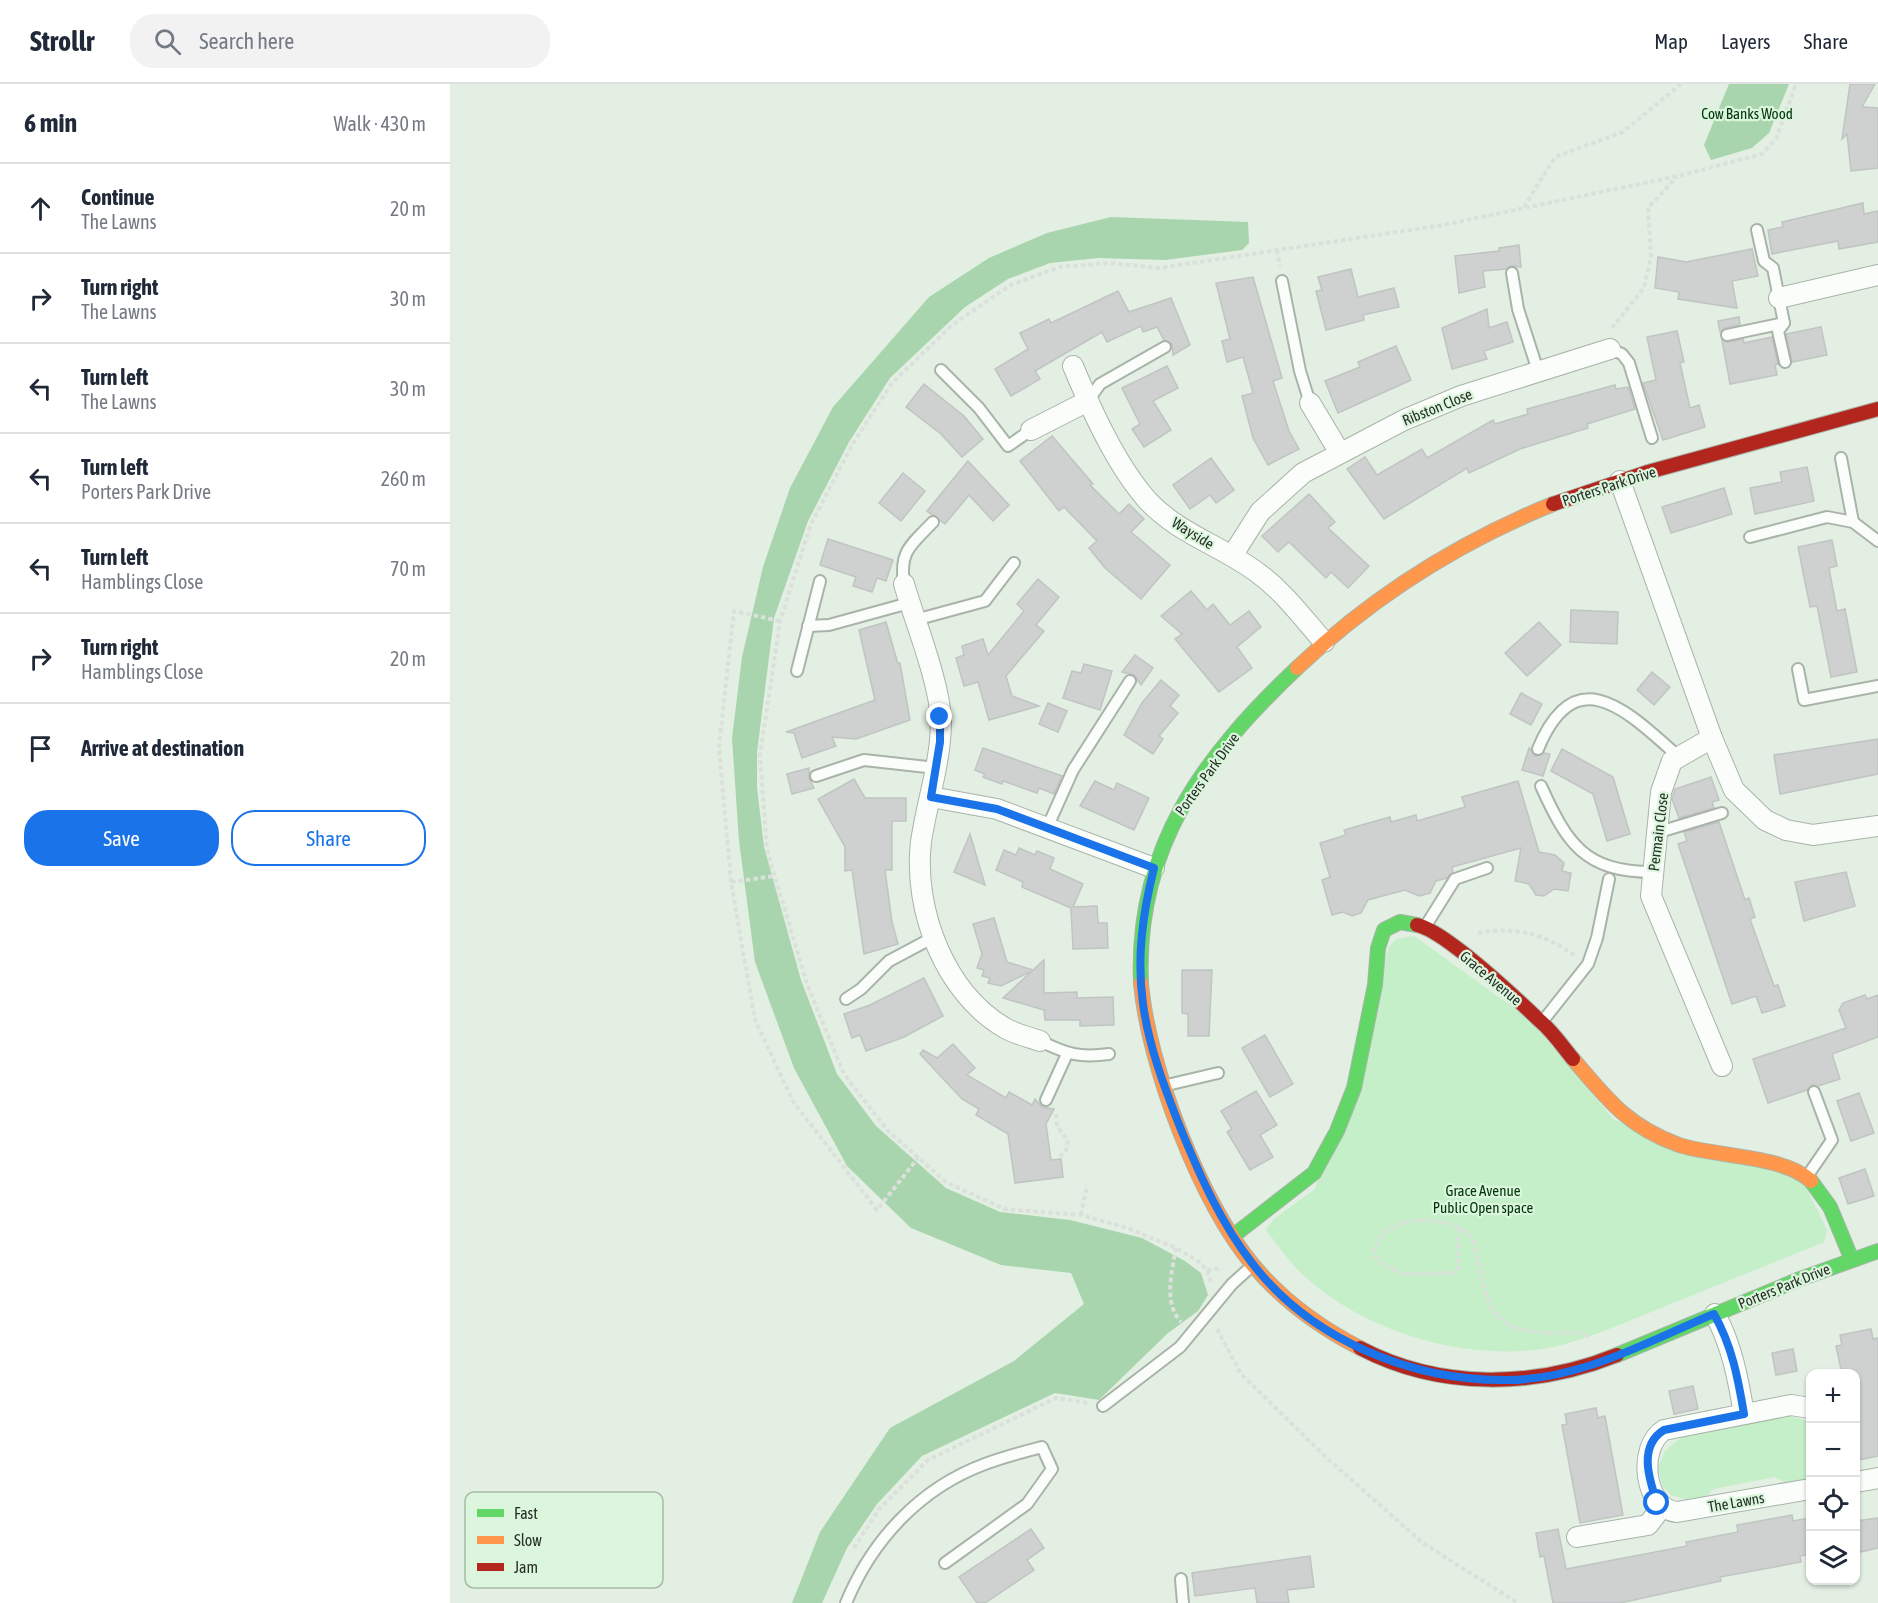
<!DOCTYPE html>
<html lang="en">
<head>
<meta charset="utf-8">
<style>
  body { margin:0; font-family:"Asap Condensed",sans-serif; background:#f2f2f3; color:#1f2937 }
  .controls { position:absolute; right:18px; bottom:18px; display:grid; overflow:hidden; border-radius:12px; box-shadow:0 2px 4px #0004 }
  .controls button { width:54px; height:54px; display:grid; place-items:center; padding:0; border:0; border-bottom:2px solid #e0e1e3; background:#fff; color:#1f2937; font:30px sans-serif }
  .stop { position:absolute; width:18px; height:18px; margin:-14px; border:4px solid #1a73e8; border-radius:50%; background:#fff }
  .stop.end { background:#1a73e8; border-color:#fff; box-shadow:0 2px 6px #0008 }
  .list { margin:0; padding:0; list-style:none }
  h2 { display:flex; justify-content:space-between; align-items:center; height:78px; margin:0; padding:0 24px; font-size:26px }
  h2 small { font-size:20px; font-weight:400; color:#747a83 }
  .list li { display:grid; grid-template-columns:39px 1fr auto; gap:18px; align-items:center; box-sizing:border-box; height:90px; padding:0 24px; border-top:2px solid #e0e1e3 }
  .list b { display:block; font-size:22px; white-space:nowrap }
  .list p { margin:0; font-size:20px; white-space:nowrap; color:#747a83 }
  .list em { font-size:20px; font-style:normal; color:#747a83 }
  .actions { display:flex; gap:12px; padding:18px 24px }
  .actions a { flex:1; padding:14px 0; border:2px solid #1a73e8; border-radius:24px; text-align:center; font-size:21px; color:#1a73e8 }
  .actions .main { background:#1a73e8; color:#fff }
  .icon { flex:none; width:33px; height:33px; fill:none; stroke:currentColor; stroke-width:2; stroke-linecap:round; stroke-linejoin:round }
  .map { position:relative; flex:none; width:1428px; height:1519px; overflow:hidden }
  header { display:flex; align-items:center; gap:36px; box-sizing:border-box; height:84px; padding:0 30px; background:#fff; border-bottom:2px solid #e0e1e3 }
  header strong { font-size:28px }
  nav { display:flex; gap:33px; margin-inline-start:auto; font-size:21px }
  .search { width:420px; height:54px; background:#f2f2f3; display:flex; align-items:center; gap:15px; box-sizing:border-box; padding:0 21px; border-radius:24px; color:#747a83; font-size:22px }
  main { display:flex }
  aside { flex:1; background:#fff }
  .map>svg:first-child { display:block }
</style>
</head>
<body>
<header>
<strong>Strollr</strong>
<div class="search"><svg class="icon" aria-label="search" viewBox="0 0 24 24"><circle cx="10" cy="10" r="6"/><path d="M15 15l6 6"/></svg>Search here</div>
<nav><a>Map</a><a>Layers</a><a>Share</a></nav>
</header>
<main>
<aside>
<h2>6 min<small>Walk · 430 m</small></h2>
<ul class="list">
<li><svg class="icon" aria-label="ahead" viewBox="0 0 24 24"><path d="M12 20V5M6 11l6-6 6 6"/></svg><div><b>Continue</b><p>The Lawns</p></div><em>20 m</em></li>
<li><svg class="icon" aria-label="right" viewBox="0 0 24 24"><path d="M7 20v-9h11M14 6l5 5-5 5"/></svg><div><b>Turn right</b><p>The Lawns</p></div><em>30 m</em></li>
<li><svg class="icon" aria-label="left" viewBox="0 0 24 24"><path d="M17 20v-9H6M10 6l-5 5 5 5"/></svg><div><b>Turn left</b><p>The Lawns</p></div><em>30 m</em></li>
<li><svg class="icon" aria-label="left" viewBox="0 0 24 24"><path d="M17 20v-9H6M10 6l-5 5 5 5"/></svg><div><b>Turn left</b><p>Porters Park Drive</p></div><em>260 m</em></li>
<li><svg class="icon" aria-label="left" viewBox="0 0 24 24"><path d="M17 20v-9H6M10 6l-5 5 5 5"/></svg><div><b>Turn left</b><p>Hamblings Close</p></div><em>70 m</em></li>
<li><svg class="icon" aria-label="right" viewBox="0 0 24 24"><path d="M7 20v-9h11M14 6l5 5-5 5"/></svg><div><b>Turn right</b><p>Hamblings Close</p></div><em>20 m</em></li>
<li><svg class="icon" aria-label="arrive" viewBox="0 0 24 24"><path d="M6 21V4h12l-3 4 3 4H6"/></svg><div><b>Arrive at destination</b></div></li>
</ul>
<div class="actions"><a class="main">Save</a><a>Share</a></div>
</aside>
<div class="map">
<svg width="1428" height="1519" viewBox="0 0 1428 1519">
  <rect width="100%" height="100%" fill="#e2efe2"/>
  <g fill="#c4efc8">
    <path d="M964,852L1079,935L1164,1036L1352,1095L1377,1146L1374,1158C1318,1181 1262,1203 1206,1226C1173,1239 1138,1255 1103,1263C1018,1280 908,1247 847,1185C836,1173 826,1159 816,1146L824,1135L865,1105L939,863L946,855Z"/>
    <path d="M1334,1330L1360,1338L1359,1395L1338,1400L1325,1393L1263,1405L1255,1415L1245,1418L1221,1411L1213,1403L1208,1384L1215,1367L1233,1352Z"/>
  </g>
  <g fill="#a8d5ad">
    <path d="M1279,0H1339L1319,49L1302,64L1261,76L1254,61Z"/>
    <path d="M661,133L798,138L799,159L792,166L715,176L648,174L600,179L558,195L515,223L440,294L399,358L358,437L324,534L307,668V704L314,763L351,896L387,990L426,1042L496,1104L550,1128L620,1136L692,1154L735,1177L751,1189L758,1211L748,1227L718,1249L649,1316L605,1309L472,1372L427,1420L397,1464L372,1519H342L370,1448L440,1344L564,1277L634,1220L621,1189L551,1181L461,1144L397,1082L344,984L305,878L289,757L282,654L292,573L313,483L340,404L383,323L479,213L539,174L597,149Z"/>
  </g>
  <g fill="#ced1d0" stroke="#c0c4c3" stroke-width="1.5">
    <path d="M1400,0H1425L1412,23L1428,24V84L1401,87L1397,50L1392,55Z"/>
    <path d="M1413,119L1414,130L1428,127V158L1389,165L1388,157L1322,170L1318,146L1333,143L1332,138Z"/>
    <path d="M1069,161L1071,183L1061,182L1056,185L1033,187L1035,203L1009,209L1005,172L1049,167V164Z"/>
    <path d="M1302,165L1308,192L1282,197L1287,224L1228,215L1229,208L1205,204L1208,173L1236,178Z"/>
    <path d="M901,185L908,213L944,204L949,223L913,231L914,236L876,246L866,207L872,206L868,193Z"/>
    <path d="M803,193L832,294L823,297L839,347L849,365L818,381L803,354L792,312L803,309L793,273L777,278L772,257L780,255L766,199Z"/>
    <path d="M668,207L679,228L721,214L740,261L723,271L722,260L714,256L707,243L693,248L691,242L657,258L652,248L585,287L590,295L561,312L545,285L578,265L570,249L599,235L601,239Z"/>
    <path d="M1037,225L1039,244L1057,238L1063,258L1034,267L1037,275L1002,285L992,244Z"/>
    <path d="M1289,233L1290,241L1275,244L1270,248L1268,237Z"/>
    <path d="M1371,243L1377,271L1342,278L1336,250Z"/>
    <path d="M1227,247L1234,278L1230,279L1240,324L1249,321L1255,343L1213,356L1193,299L1206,296L1197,253Z"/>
    <path d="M1322,253L1328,280L1325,281L1327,291L1280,300L1272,256L1278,258L1293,255L1294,259Z"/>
    <path d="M946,262L961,296L888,329L875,297L910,283L908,278Z"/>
    <path d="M717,282L728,304L703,317L721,346L694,363L682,345L690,340L672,304Z"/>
    <path d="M474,300L514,332L533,355L512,373L491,350L456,323Z"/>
    <path d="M1165,301L1166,305L1178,303L1185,325L1137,340L1138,344L1070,365L1019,389L1017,384L934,435L897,385L915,373L927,391L972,365L977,374L1043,336L1045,340L1078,330L1077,325Z"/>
    <path d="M602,352L643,400L640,401L669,430L679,420L694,435L681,448L720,481L691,515L655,484L639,464L647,457L614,423L609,427L570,377Z"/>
    <path d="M761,374L784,406L766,419L760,411L740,425L723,401Z"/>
    <path d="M518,377L559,421L543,437L519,411L495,440L477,427Z"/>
    <path d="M1357,383L1364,417L1305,430L1300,404L1332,398L1330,388Z"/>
    <path d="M453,389L475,407L451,437L429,419Z"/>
    <path d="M1274,404L1282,430L1221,449L1212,423Z"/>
    <path d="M859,410L885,438L878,444L919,482L898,504L881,488L876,494L839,458L828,468L812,452Z"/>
    <path d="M378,455L443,476L436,497L427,494L422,508L403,502L406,493L370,481Z"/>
    <path d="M1382,456L1387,482L1379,484L1387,527L1395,525L1407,588L1381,593L1367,522L1360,523L1348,463Z"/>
    <path d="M588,495L609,513L586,541L594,547L556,592L562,612L589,622L539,636L528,598L514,602L506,574L514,571L512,562L533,555L538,571L574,527L567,520Z"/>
    <path d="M741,507L757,526L763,520L780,541L799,527L811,543L787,563L802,584L769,608L725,555L732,550L711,532Z"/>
    <path d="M1121,526L1168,528L1167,560L1120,558Z"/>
    <path d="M436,538L448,580L450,579L460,636L406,655L382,653L386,662L352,674L344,649L336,648L425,616L409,546Z"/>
    <path d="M1089,538L1111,561L1077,592L1055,569Z"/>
    <path d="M685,571L703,584L691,601L684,591L672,588Z"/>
    <path d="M634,580L662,587L650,626L613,614L622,587L631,589Z"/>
    <path d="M1202,588L1220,603L1204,621L1187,606Z"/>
    <path d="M711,596L729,611L720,622L728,629L709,652L713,655L703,670L674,651L692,619Z"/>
    <path d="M1071,609L1092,620L1081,641L1060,630Z"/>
    <path d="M598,619L617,627L608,648L589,640Z"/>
    <path d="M1428,655V690L1330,710L1324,671Z"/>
    <path d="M533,664L612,692L604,710L589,704L587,709L553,697L552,700L533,693L535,690L525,686Z"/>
    <path d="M1079,664L1085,672L1094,669L1100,670L1093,692L1072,686Z"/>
    <path d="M1112,665L1163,693L1180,750L1157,757L1143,710L1101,687Z"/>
    <path d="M359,684V694L364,704L342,710L337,690Z"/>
    <path d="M1261,693L1269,716L1262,718L1264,724L1229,734L1222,715L1225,705Z"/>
    <path d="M404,695L415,714H456V737H442V786H435L442,838L448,860L414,870L402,786L395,787V763L368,715Z"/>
    <path d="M645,697L664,706L667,699L699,714L684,746L630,722Z"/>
    <path d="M1068,697L1089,768L1105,771L1114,779L1112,787L1121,789L1118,807L1104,805L1094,812L1086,811L1079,800L1065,797L1071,764L1002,783L1003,788L997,794L986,797L980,809L969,812L955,806L918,816L911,829L902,832L893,828L882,831L872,796L880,793L870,759L896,751L894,746L940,733L941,738L966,731L967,737L1015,723L1012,713Z"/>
    <path d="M1269,738L1295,816L1299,814L1305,833L1300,835L1324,902L1328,901L1335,922L1312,929L1306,912L1282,920L1228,760L1237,757L1234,748Z"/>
    <path d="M520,750L535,801L504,788Z"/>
    <path d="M569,764L585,771L587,767L604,774L600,785L633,800L623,823L647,822L648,839H657L658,864L623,865L621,824L572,803L573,798L546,786L554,766L566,771Z"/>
    <path d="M1396,788L1405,822L1354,837L1345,798Z"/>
    <path d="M544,834L557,878L583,886L594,876V909L627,908V914L663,913L664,941L630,942V936H595L594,926L553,914L582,887L551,902L538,899L540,894L532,892L534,886L527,884L532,870L523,840Z"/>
    <path d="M732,886H762L759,952H738V930L732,929Z"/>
    <path d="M474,894L493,932L454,953L416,967L410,951L402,954L394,930L420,921Z"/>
    <path d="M1415,911L1417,915L1428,911V953L1382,970L1390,995L1368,1002L1362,1001L1357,1006L1318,1019L1303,975L1396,944L1389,926L1393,919Z"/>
    <path d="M815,951L843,1000L820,1013L792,964Z"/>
    <path d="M503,960L525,984L517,991L556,1014L559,1008L582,1021L585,1015L592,1023L604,1025L596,1040L601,1076L611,1075L613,1093L565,1099L558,1050L526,1031L529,1025L512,1015L470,970L473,966L487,974Z"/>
    <path d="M806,1007L827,1041L810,1051L823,1073L800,1086L777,1048L782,1045L771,1027Z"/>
    <path d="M1409,1009L1424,1049L1401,1057L1387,1017Z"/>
    <path d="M1415,1085L1424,1112L1398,1120L1389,1094Z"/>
    <path d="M1421,1245L1423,1255L1428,1254V1372L1408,1376L1406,1363V1290H1392L1386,1262L1392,1261L1390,1251Z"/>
    <path d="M1343,1265L1347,1287L1326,1291L1322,1269Z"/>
    <path d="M1243,1302L1248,1325L1224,1330L1219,1307Z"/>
    <path d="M1146,1324L1148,1334L1155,1332L1173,1431L1130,1439L1112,1341L1117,1340L1115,1330Z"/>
    <path d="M1342,1431L1343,1437L1360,1434V1470L1350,1472L1351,1478L1270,1493L1271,1497L1170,1519H1103L1094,1472L1090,1473L1086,1449L1108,1445L1116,1485L1237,1462L1236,1458L1288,1448L1287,1441Z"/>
    <path d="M1428,1434V1464L1410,1468L1406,1437Z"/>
    <path d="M581,1445L594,1464L577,1476L584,1486L535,1519H527L509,1493Z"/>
    <path d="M860,1472L864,1503L837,1506L839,1519H807L805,1504L745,1512L742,1489Z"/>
  </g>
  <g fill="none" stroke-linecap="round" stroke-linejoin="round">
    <g stroke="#a9b4a9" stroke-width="14">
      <g id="lane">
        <path d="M1307,146L1314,177L1323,184L1334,239L1328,247L1335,278"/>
        <path d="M1062,189L1068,225L1088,287"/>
        <path d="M832,197L850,287L860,319"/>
        <path d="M1277,251L1334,239"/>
        <path d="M1160,265L1172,270L1179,279L1202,354"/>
        <path d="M491,286L529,324L558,362L581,346"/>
        <path d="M638,317L650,300L715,263"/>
        <path d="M1391,374L1403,438"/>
        <path d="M1300,453L1377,433L1403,438L1428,457"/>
        <path d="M454,500C449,467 461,461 483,438"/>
        <path d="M465,536L535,517L564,479"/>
        <path d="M358,542L379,541L459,519"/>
        <path d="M1348,585L1354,616L1428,602"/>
        <path d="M347,587L370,497"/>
        <path d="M1088,665C1126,573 1179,629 1228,672"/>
        <path d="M366,692L414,676L486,684"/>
        <path d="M1091,702C1117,759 1134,788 1203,788"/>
        <path d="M597,744L623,686L680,597"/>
        <path d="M1206,749L1272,729"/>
        <path d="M975,843L1005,795L1037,784"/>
        <path d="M396,915L411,905L439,877L484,853"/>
        <path d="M1092,938L1138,880L1147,854L1159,795"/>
        <path d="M590,957C617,970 629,974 659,970"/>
        <path d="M717,1001L768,989"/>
        <path d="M596,1016L617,970"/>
        <path d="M1358,1091L1382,1056L1364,1008"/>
        <path d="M653,1322L730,1263L782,1200L803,1181"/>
        <path d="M731,1495L733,1519"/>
        <path d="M396,1519C422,1456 470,1404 535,1380C553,1373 573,1368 592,1363L602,1385L577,1420L495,1479"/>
      </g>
    </g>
    <g stroke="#a9b4a9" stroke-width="22">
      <g id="street">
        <path d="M1329,214L1428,191"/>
        <path d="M623,282C641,325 666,381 698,417C729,450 772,462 808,489C834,508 853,534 874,558"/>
        <path d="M860,319L890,369"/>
        <path d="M581,346L638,317"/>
        <path d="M1170,397L1262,654L1284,706L1315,736L1336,746L1363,751L1428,742"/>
        <path d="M782,472L810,428L853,389L954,336L1011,312L1160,265"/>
        <path d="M454,500C465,538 490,599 491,637C491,678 477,717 471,758C463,826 495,909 555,944C565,950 579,953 590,957"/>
        <path d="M1262,654L1222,677L1211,708L1201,812L1272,982"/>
        <path d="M481,713L547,725L704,784"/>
        <path d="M1265,1230C1282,1262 1288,1294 1294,1330"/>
        <path d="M1360,1324L1341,1321L1214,1346C1187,1363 1194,1425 1227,1428L1360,1405"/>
        <path d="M1406,1398L1428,1394"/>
        <path d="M1127,1453L1198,1441L1211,1424"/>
      </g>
    </g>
    <g stroke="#a9b4a9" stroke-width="16">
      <g id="fast">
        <path d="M691,899C685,764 753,673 847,584"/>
        <path d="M1361,1097L1380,1123L1402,1176"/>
        <path d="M783,1152L864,1089L887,1047L904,1004L925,901L928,864L934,846L950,838L967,841"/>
        <path d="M1167,1271L1350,1195L1428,1167"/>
      </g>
    </g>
    <g stroke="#a9b4a9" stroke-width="16">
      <g id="slow">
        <path d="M847,584C923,512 1007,459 1103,420"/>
        <path d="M691,899C698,981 750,1118 803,1181C833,1217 869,1243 910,1264"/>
        <path d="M1123,975C1157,1015 1178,1043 1229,1061C1266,1073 1333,1071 1361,1097"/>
      </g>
    </g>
    <g stroke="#a9b4a9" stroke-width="16">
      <g id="jam">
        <path d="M1103,420L1198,388L1428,325"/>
        <path d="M967,841C995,847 1067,915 1090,937C1103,948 1113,963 1123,975"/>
        <path d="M910,1264C990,1306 1085,1304 1167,1271"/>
      </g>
    </g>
    <g stroke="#dce0dc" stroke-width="4" stroke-dasharray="4.5 3" stroke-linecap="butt">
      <path d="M1074,123L1105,73L1173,48L1231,0"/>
      <path d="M827,166L830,182"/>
      <path d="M1162,244L1194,204L1201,172L1198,124L1227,93"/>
      <path d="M330,537L284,527L269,663L281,798L305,936L344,1019L427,1126L468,1074"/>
      <path d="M281,798L325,792"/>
      <path d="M1028,849C1064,842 1096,850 1125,872"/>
      <path d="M606,1030L607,1042L618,1057L616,1067L610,1072"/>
      <path d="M631,1131L637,1101"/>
      <path d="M1011,1145L1007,1165L1008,1184L1005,1189L952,1190L931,1180L924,1170C928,1128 1001,1128 1023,1155C1040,1222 1032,1250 1113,1249C1122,1249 1132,1247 1139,1253"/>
      <path d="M726,1164C722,1187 713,1219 731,1238"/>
      <path d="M757,1186L772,1184"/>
      <path d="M761,1198L757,1186L749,1178L726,1164L677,1144L631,1131L554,1125L496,1098L437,1046L394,990L358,903L317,766L310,672L330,537L361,440L402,361L442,299L502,241L561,201L609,183L659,179L709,184L993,141L1228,92L1312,70L1326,55L1346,0"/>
      <path d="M767,1245L791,1290L879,1376L973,1459L1068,1519"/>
      <path d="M404,1464L429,1425L478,1376L606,1314L638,1319"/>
    </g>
    <use href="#lane" stroke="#fbfdfb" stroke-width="10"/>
    <use href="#street" stroke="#fbfdfb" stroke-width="20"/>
    <use href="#fast" stroke="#63d668" stroke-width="14"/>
    <use href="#slow" stroke="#ff974d" stroke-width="14"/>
    <use href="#jam" stroke="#b3261e" stroke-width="14"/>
  </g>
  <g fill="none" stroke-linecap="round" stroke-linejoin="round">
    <path stroke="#1a73e8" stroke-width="8" d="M490,633V658L481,713L547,725L704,784C677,892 692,948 732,1048C751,1094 771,1139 802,1179C861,1256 962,1297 1057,1296C1131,1296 1198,1257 1264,1230C1282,1262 1288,1294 1294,1330L1214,1346C1188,1362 1199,1395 1207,1419"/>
  </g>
  <g text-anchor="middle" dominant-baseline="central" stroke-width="4.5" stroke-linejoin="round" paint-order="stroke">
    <g font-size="15" fill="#00340b" stroke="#dcf5dd">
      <text x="1297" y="29">Cow Banks Wood</text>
      <text x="1033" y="1106">Grace Avenue<tspan x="1033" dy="17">Public Open space</tspan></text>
    </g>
    <g font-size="15" fill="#273028" stroke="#dcf5dd">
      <text transform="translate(987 323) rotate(-22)">Ribston Close</text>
      <text transform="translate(1159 402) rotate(-18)">Porters Park Drive</text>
      <text transform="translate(743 449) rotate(32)">Wayside</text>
      <text transform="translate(757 690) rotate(-54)">Porters Park Drive</text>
      <text transform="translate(1208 748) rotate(-83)">Permain Close</text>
      <text transform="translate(1041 894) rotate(40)">Grace Avenue</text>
      <text transform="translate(1334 1202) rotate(-22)">Porters Park Drive</text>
      <text transform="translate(1286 1418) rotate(-10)">The Lawns</text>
    </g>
  </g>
  <rect x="15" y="1408" width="198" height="96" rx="9" fill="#dcf5dd" stroke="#a6baa7" stroke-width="1.5"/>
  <rect x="27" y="1425" width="27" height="8" fill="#63d668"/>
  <rect x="27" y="1452" width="27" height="8" fill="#ff974d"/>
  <rect x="27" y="1479" width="27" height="8" fill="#b3261e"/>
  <g font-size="16" fill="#273028">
    <text x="64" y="1435">Fast</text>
    <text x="64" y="1462">Slow</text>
    <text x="64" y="1489">Jam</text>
  </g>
</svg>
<div class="controls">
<button>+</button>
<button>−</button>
<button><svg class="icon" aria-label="locate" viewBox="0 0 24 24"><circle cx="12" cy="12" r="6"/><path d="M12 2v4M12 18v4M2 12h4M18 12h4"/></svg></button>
<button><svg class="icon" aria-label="layers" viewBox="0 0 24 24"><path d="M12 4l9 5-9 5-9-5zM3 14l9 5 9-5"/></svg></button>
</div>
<div class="stop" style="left:1207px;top:1419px"></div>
<div class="stop end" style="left:490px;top:633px"></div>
</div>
</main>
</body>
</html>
